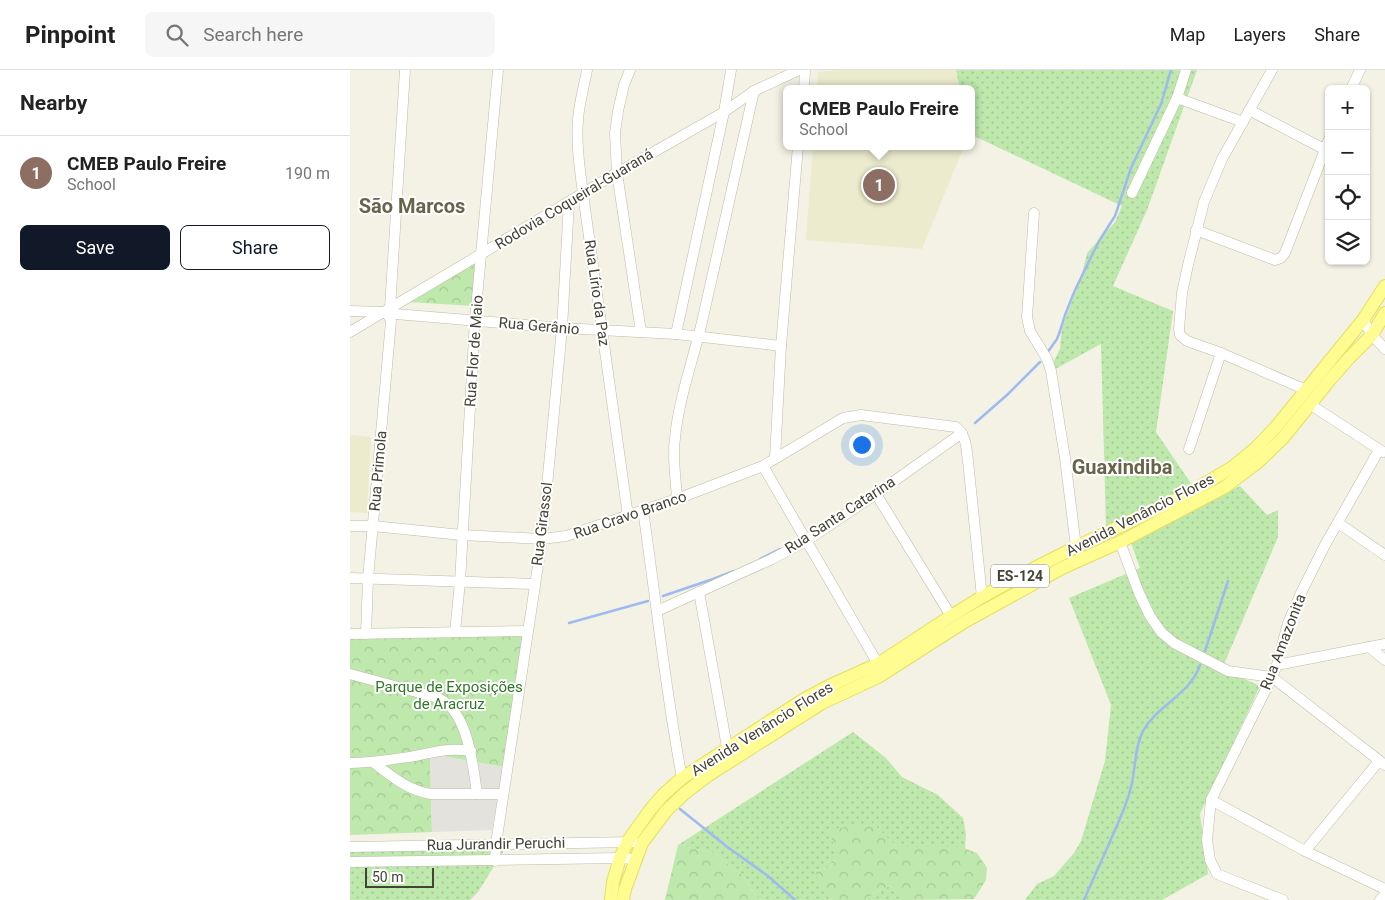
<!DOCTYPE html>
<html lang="en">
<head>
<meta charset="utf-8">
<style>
  body { margin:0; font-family:Roboto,sans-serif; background:#f6f6f6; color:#222 }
  .controls { position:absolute; right:15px; top:15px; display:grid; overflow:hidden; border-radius:8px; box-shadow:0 1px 4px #0004 }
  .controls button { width:45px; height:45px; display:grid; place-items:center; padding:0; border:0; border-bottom:1px solid #e0e0e0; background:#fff; color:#222; font:25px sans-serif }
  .scale { position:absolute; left:15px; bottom:12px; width:69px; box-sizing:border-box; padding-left:5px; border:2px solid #454334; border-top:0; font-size:14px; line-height:18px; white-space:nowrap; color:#454334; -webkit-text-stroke:4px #fff; paint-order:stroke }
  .you { position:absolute; left:511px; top:374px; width:18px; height:18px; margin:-12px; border:4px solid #fff; border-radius:50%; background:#1a73e8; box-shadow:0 0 0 8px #1a73e833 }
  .badge { display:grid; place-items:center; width:32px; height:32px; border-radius:50%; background:#111827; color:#fff; font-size:16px; font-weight:700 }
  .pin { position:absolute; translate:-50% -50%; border:2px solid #fff; box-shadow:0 1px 5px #0006 }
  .popup { position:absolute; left:433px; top:15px; width:192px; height:65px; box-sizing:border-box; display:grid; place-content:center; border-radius:8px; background:#fff; filter:drop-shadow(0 1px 4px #0005); font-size:16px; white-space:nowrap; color:#767676 }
  .popup b { font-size:19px; color:#222 }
  .popup::after { content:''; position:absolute; left:50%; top:100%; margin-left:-10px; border:10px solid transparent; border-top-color:#fff }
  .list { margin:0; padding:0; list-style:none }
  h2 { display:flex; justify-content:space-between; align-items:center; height:65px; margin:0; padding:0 20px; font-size:21px }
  h2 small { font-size:16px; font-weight:400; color:#767676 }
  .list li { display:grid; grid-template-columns:32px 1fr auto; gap:15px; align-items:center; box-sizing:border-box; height:75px; padding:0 20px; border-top:1px solid #e0e0e0 }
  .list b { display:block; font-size:19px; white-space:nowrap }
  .list p { margin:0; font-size:16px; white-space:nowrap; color:#767676 }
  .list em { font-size:16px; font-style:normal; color:#767676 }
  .actions { display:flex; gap:10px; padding:15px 20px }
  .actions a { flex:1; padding:11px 0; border:1px solid #111827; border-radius:8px; text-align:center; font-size:18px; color:#111827 }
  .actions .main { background:#111827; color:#fff }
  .icon { flex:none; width:28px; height:28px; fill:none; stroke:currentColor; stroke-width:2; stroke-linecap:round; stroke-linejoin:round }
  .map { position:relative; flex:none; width:1035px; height:830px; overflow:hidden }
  header { display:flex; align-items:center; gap:30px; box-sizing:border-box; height:70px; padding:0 25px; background:#fff; border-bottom:1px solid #e0e0e0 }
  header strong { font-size:24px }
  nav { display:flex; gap:28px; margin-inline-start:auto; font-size:18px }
  .search { width:350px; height:45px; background:#f6f6f6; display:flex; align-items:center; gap:12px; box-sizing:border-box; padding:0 18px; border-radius:8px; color:#767676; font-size:19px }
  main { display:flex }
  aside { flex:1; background:#fff }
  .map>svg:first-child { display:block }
</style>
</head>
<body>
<header>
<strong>Pinpoint</strong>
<div class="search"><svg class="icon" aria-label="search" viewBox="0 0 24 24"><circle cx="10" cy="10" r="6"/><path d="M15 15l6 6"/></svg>Search here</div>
<nav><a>Map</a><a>Layers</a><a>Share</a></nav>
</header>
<main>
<aside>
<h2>Nearby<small></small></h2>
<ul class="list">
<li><span class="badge" style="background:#8d6e63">1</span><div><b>CMEB Paulo Freire</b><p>School</p></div><em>190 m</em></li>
</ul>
<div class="actions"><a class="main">Save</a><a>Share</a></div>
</aside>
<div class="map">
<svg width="1035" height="830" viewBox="0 0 1035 830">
  <defs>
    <pattern id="grass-dots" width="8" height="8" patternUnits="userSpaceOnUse" patternTransform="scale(1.25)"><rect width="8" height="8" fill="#bee8ac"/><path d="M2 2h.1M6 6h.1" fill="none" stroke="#a5c895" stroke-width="1.8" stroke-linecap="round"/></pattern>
    <pattern id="forest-crowns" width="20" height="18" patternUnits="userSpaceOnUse" patternTransform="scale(1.25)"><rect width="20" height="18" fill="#bee8ac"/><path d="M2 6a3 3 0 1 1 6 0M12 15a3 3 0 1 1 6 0" fill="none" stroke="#a5c895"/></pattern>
  </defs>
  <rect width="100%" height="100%" fill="#f3f2e4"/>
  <g fill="#ecebce">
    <path d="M489,0H614L616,19H467L468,2Z"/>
    <path d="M463,76H614L572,179L456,170Z"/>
    <path d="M0,365L21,367L17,443L0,442Z"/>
  </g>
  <g fill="url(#grass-dots)">
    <path d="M606,0H847L797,140L763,216L823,241L806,362L842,415L756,456L751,274L698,303L710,279L712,257L731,208L737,183L765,152L772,136L622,65V19H610Z"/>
    <path d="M890,416L917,445L928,440V467L872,599L910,616L850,744L858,804L812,830H675L687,814L704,806L724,783L731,771L755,691L761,635L719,528L790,498L781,473Z"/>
    <path d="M503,662L536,688L552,707L588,725L613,748L616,764L615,779L610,777H547L521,752L486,788L480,797L465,801L479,828L483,830H409L392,805L364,783L328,775Z"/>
    <path d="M156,777L128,822L120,830H0V781Z"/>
    <path d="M540,816L552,830H516L525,822Z"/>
  </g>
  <g fill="url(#forest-crowns)">
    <path d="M129,187L124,236L58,232Z"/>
    <path d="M174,562L153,697L80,684L82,762L0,765V568Z"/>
    <path d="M521,752L547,777H611L627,783L637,798L636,810L624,829L552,830L540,816L525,822L516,830H483C472,825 468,812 465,801L480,797L486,788L480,760Z"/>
    <path d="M328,775L364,783L392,805L409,830H315Z"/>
  </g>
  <path fill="#e3e2dd" d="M80,684L153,697L142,760L82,762Z"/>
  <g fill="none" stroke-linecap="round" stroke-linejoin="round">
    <g stroke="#9fbaf1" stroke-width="2.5">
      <path d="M697,283L707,269L710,261L715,245L725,220L749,171L765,146L781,98L811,34L821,0"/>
      <path d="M625,353L657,325L690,292"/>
      <path d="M410,489L430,479"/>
      <path d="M313,526L363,509L384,501"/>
      <path d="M219,553L298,531"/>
      <path d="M855,581L878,511"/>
      <path d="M330,739L376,776L418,806L445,830"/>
      <path d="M734,830C743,809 753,788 762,767C769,751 777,734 781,717C786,698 784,679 793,661C807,635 840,625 850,595"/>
    </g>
    <g stroke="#bebca7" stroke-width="11">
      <g id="minor">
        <path d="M55,0L40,238L46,244L212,258L326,264L431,276"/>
        <path d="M237,0C234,17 229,33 228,50C226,75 230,100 233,124L278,446"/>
        <path d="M280,0L274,15L268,41L265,63L267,103L291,262"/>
        <path d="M922,0L872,89L854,132L838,195L832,223L829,259L830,265L837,271L871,283L956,320"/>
        <path d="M454,19L455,0"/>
        <path d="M1001,19L1010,0"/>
        <path d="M827,28L893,52"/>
        <path d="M899,40L974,79"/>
        <path d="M782,123L827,28L836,0"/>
        <path d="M684,143L677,247L680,261L697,289L701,301L715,388L726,477"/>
        <path d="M846,160L925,190L931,188L935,183L979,69"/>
        <path d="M0,241L34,242L38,245L41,251L18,509L16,564"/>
        <path d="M1013,250L1022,265L1035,279"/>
        <path d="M0,262L267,103L374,42L404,21L449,0"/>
        <path d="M326,264L374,42L381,0"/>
        <path d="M961,335L1033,382"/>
        <path d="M839,379L871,283"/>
        <path d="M425,388L431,276L448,76"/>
        <path d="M413,396L528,594"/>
        <path d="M526,424L601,546"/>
        <path d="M327,429C326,409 322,388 325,368C329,326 345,285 354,243C371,169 387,95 404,21"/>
        <path d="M293,440C306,529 315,619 332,708"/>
        <path d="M988,453L1035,485"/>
        <path d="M0,456H23L112,465L192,469L216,466L327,429L413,396L493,348L511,345L606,357C617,367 616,378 618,391L632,527"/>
        <path d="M770,472L789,523L800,546L811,562L824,573L878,601L922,607L1035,695"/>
        <path d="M0,508L185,514"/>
        <path d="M349,522L377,677"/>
        <path d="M307,541L422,489L456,471L526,424L612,363"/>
        <path d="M105,562L110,512L125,250L148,0"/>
        <path d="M0,564L178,561"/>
        <path d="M1019,577L1035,590"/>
        <path d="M927,595L1035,574"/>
        <path d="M0,604L85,627C118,637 123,695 127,724"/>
        <path d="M0,693C20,693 39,690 59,687C81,683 98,677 121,681"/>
        <path d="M24,693C43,707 57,720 81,724H153"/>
        <path d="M861,730L955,781L1035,819"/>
        <path d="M0,777L284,772"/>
        <path d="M955,781L1029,691"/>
        <path d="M145,791L146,774L192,469L212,258L219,132"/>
        <path d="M0,792L270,788L285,789"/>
        <path d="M933,830L867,804L860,790L857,770L861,730L922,607L927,595L938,553L951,523L975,475L1029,380"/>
        <path d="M1030,830L1035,824"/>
      </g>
    </g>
    <g stroke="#e5df60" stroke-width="14">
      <g id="major">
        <path d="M261,830L263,812L270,788L278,771L300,740L313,725L332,708L453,630L479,616L528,594L601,546L632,527L673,504L726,477L832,427L883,397L906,378L926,357L1013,250L1035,216"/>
        <path d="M273,830L275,819L292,773L316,741L335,723L357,706L472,633L528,607L614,552L712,498L770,472L875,417L908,392L933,368L978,312L999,288L1022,265L1035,243"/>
      </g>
    </g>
    <use href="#minor" stroke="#fff" stroke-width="10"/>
    <use href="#major" stroke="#fffc91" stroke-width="12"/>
  </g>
  <g text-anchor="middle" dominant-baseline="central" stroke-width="4" stroke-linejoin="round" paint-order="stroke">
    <rect fill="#fff" stroke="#7d7b71" stroke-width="1" x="641" y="494.5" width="58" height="23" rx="4"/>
    <g font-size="14" font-weight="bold" fill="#454334">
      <text x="670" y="506">ES-124</text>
    </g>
    <g font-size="15" fill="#454334" stroke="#fff">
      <text transform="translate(224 129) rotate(-31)">Rodovia Coqueiral-Guaraná</text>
      <text transform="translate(247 223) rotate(82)">Rua Lírio da Paz</text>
      <text transform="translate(189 256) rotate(5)">Rua Gerânio</text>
      <text transform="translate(124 281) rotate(-86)">Rua Flor de Maio</text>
      <text transform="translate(28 401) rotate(-85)">Rua Primola</text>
      <text transform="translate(280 445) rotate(-19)">Rua Cravo Branco</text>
      <text transform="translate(490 445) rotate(-33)">Rua Santa Catarina</text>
      <text transform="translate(790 445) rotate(-27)">Avenida Venâncio Flores</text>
      <text transform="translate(192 454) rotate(-83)">Rua Girassol</text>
      <text transform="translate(933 572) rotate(-69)">Rua Amazonita</text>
      <text transform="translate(412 659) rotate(-32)">Avenida Venâncio Flores</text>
      <text transform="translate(146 774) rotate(-1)">Rua Jurandir Peruchi</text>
    </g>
    <g font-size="15" fill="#317727" stroke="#fff">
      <text x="99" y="617">Parque de Exposições<tspan x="99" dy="17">de Aracruz</tspan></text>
    </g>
    <g font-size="20" font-weight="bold" fill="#68644b" stroke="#fff">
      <text x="62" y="136">São Marcos</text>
      <text x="772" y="397">Guaxindiba</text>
    </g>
  </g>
</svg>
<div class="controls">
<button>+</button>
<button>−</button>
<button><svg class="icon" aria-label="locate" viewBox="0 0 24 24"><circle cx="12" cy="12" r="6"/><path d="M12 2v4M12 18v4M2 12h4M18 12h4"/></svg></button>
<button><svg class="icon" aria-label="layers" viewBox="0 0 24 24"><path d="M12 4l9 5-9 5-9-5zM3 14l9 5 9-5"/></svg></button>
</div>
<div class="scale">50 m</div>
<div class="you"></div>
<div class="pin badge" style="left:529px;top:115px;background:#8d6e63">1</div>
<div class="popup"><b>CMEB Paulo Freire</b>School</div>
</div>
</main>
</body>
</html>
